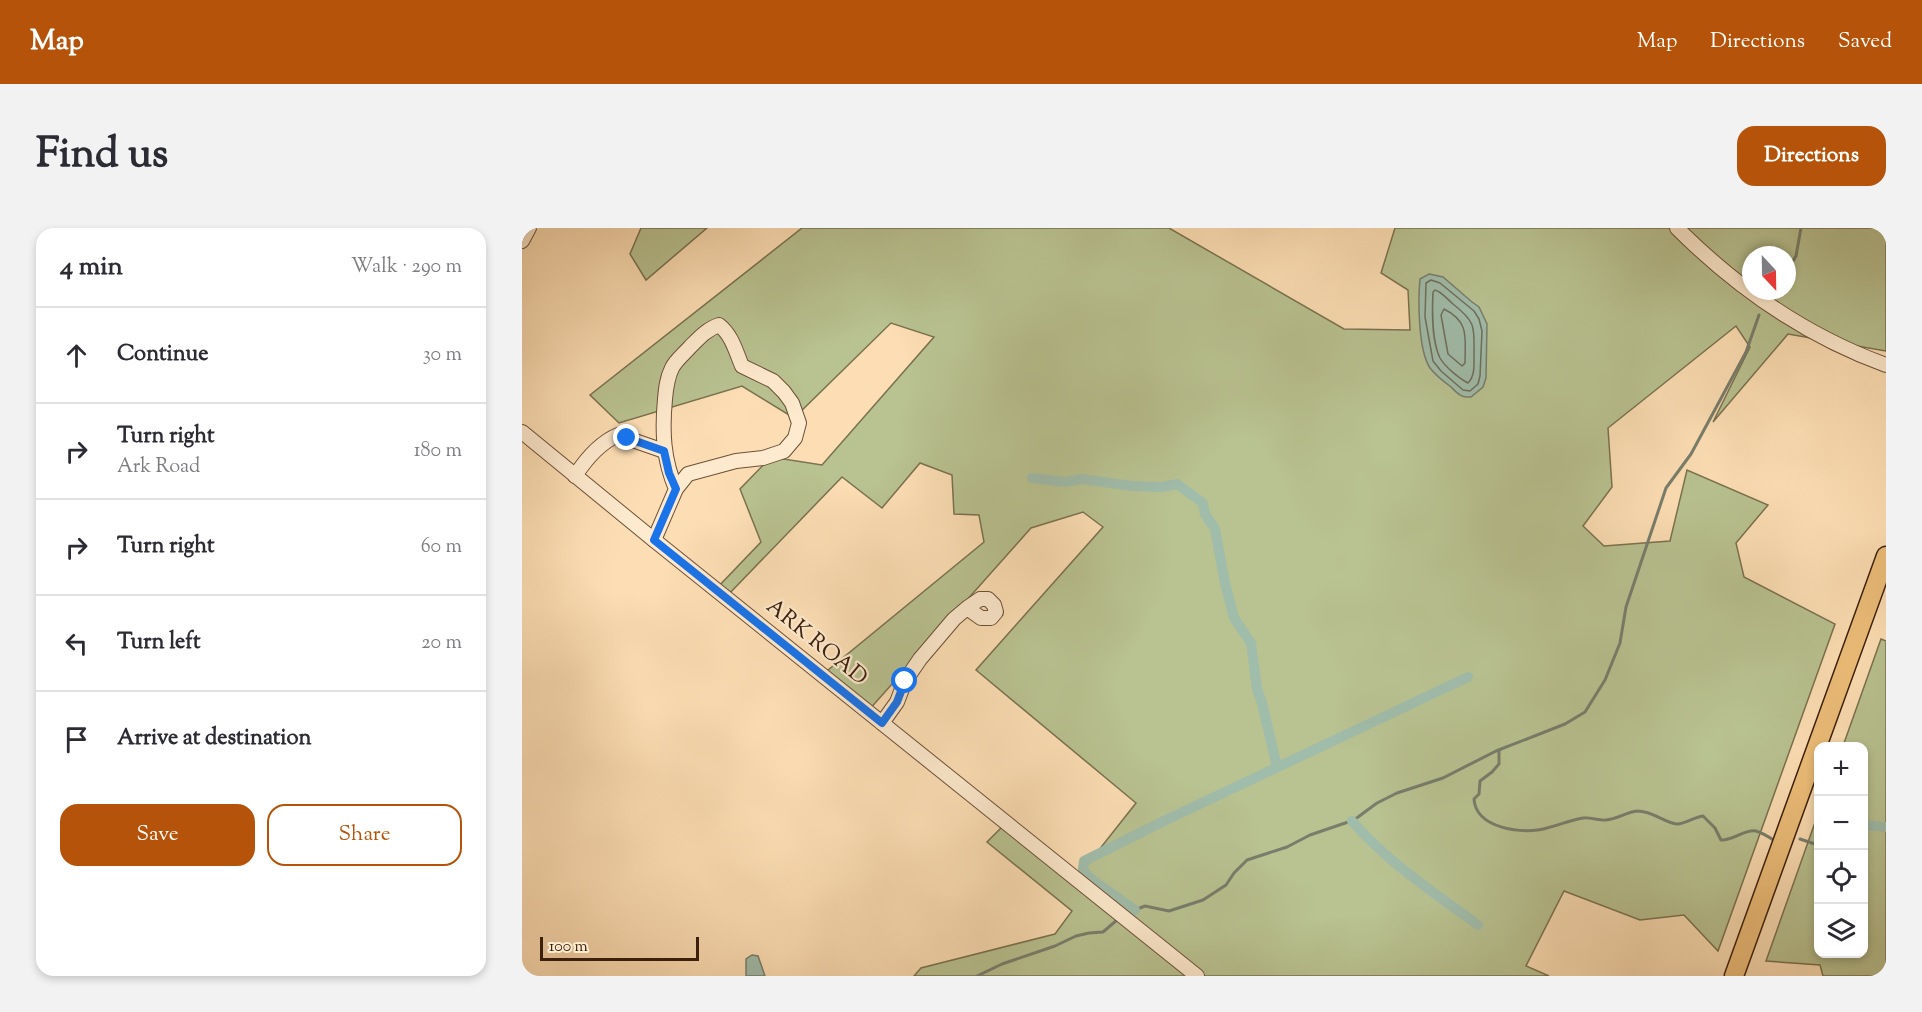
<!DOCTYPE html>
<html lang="en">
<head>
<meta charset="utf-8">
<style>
  body { margin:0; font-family:"Sorts Mill Goudy",serif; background:#f2f2f3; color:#2b2b33 }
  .controls { position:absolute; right:18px; bottom:18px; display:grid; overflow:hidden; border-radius:12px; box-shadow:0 3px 9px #0003 }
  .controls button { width:54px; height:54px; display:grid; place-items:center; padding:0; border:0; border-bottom:2px solid #e1e1e2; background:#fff; color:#2b2b33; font:30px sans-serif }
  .compass { position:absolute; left:1220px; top:18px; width:54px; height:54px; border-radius:50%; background:#fff; box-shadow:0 3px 9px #0003; rotate:158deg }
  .scale { position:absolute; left:18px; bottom:15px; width:159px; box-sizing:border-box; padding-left:6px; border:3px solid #3b200e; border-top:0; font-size:16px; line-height:21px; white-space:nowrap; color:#3b200e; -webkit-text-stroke:4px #feeace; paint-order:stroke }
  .stop { position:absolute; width:18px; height:18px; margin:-14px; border:4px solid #1a73e8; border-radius:50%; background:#fff }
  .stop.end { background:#1a73e8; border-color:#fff; box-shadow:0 2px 6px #0008 }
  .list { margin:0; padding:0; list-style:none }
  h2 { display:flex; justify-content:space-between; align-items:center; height:78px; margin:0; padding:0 24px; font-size:26px }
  h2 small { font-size:20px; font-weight:400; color:#7c7c81 }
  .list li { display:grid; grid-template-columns:39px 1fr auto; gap:18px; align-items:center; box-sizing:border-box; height:96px; padding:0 24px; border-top:2px solid #e1e1e2 }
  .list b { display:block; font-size:22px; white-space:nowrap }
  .list p { margin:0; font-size:20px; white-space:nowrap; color:#7c7c81 }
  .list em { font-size:20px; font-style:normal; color:#7c7c81 }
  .actions { display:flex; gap:12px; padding:18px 24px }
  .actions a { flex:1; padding:14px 0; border:2px solid #b45309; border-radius:18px; text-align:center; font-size:21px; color:#b45309 }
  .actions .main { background:#b45309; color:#fff }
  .icon { flex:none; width:33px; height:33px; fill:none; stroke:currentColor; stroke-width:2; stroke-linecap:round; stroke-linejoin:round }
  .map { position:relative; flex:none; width:1364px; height:748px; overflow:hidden; border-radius:18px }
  header { display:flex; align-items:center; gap:36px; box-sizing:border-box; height:84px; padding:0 30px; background:#b45309; color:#fff }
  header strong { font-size:28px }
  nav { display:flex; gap:33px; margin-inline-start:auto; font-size:21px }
  .intro { display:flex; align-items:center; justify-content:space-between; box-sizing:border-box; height:144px; padding:0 36px }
  h1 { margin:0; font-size:42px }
  .button { padding:15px 27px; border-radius:18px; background:#b45309; color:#fff; font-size:21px; font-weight:700 }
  main { display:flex; gap:36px; padding:0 36px }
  aside { flex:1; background:#fff; border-radius:18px; box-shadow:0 3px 9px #0003 }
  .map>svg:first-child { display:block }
</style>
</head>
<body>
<header>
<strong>Map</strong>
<nav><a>Map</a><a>Directions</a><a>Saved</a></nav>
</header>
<div class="intro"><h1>Find us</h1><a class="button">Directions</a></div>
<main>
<aside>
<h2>4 min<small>Walk · 290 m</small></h2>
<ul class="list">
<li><svg class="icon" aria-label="ahead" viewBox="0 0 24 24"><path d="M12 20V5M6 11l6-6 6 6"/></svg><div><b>Continue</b></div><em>30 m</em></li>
<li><svg class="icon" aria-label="right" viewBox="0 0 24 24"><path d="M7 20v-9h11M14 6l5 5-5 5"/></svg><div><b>Turn right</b><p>Ark Road</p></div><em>180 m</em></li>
<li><svg class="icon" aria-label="right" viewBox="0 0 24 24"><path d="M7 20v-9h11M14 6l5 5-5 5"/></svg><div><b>Turn right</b></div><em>60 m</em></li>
<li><svg class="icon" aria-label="left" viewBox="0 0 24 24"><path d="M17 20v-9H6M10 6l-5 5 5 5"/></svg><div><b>Turn left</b></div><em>20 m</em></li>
<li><svg class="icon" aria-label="arrive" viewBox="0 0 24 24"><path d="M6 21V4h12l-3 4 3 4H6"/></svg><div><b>Arrive at destination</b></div></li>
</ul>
<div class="actions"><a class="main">Save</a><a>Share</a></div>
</aside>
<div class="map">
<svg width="1364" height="748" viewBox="0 0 1364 748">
  <rect width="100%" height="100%" fill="#fddeb4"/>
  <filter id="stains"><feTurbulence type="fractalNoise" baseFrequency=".00333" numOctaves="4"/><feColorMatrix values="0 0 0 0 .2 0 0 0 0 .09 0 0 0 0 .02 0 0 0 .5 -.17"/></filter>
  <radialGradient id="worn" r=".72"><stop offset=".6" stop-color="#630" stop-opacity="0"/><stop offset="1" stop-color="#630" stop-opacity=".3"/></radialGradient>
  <g fill="#b9c291" stroke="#7a7150" stroke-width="1.5" fill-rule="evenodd">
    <path d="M119,0H185L124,52L108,26Z"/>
    <path d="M280,0H647L822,101L888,102L886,62L859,45L873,0H1364V123L1266,106L1191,194L1228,119L1214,98L1086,200L1090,259L1061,298L1082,318L1148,313L1165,242L1246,277L1214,315L1222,349L1313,396L1196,723L1162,687L1118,692L1042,663L1004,738L1027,748H392L399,740L533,706L550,683L465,614L484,595L554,651L614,575L454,442L581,299L561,284L509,300L346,483L300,447L462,314L457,287L432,286L430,247L398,235L360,280L320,249L204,369L194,361L239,314L218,261L249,229L300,237L412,109L369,95L272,190L220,158L97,195L68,167ZM1229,27H1265V63H1229Z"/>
    <path d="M1359,411L1364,413V748H1301L1298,737L1244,733L1296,586V726H1342V518H1321Z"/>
  </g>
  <g fill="#a0bcaa" stroke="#787e6c" stroke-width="1.5">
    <path d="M907,46L921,49L950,74L957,79L965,96L964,150L961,159L949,169C939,170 935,165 929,159C921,153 913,147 908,140C896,122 896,72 898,51Z"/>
    <path d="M230,727L236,728L243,748H224V731Z"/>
  </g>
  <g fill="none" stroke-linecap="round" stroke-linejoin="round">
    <g stroke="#6e6e5c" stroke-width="1.5">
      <path d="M909,52L918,55L952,83L957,91L960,103L958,148L956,156L948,163L941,162L919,143L911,133L903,89L904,55Z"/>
      <path d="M913,62C920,64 925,71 931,76C955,95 952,99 952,128C952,137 953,148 946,155C938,151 923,139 918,130C910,114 910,82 911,64Z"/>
      <path d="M922,81C948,94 943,110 943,135L940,138L926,126L919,87Z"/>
    </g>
    <g stroke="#787e6c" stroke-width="3">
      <path d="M1265,43L1274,28L1279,0"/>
      <path d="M1251,64L1252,63"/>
      <path d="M977,522V536L970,544L958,553L957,566L952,571C954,601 1002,607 1025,600C1038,597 1048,592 1061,590C1069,589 1077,593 1084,592C1095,591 1105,584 1115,583C1132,583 1142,595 1155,596C1164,596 1172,589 1181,588L1193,600L1199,612C1211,613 1222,601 1234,603C1241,605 1247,609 1253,613"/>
      <path d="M1278,611L1296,617"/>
      <path d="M613,682L623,678L647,683L681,672L704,657L712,645L725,632L765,619L788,607L832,592L855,575L875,565L921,550L974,523L1043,496L1063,484L1083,452L1098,415L1104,379L1144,260L1169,226L1224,124L1237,87"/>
      <path d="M455,748L480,736L533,718L554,708L567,705L581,704L595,692"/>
    </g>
    <g stroke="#a0bcaa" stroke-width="10">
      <path d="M510,250L543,254L560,251L610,258L640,259L655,256L681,275L683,286L693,301L703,355L712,390L729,415L735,461L740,475L755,539"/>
      <path d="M830,593C865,634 913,665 956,697"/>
      <path d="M1342,597L1364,599"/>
      <path d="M613,682L568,650L561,641L562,633L644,592L946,449"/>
    </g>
    <g stroke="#6c5038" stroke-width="16">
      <g id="minor">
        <path d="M1155,0C1215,60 1284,108 1364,137"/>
        <path d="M0,13L7,0"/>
        <path d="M0,204L132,312L675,748"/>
        <path d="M53,248C64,231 77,215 96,207L142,223"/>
        <path d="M132,312L154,261L166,246L214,233L241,230L262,223L273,210L277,195L270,175L262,164L251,153L220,138C214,124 210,107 197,97C185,101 177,110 168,119C162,126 154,132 150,140C145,150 144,160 143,171C140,203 141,231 154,261"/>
        <path d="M360,495L375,474L383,453L398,431L432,391L445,380L458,371H466L472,377L474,384L469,390H459L445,380"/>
      </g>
    </g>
    <g stroke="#3b200e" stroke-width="21">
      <path id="major" d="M1212,748L1364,328"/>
    </g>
    <use href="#minor" stroke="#feeace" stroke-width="14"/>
    <use href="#major" stroke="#eebf7a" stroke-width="18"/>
  </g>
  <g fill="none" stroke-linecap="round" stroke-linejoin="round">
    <path stroke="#1a73e8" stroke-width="8" d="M105,210L142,223L147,245L154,261L132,312L360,495L375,474L383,453"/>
  </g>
  <g text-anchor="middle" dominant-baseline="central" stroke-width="4.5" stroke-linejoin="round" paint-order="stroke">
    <g font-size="22" fill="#3b200e" stroke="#feeace">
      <text transform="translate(294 415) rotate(39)">ARK ROAD</text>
    </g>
  </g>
  <rect width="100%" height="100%" filter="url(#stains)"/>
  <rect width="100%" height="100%" fill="url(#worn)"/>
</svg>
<div class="controls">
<button>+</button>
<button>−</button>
<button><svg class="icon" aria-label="locate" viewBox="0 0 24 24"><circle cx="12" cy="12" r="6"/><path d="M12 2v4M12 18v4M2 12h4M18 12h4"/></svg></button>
<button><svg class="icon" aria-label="layers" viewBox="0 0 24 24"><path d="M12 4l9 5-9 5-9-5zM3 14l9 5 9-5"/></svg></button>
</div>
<svg class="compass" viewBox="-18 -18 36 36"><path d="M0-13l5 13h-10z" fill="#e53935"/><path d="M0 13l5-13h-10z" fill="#7c7c81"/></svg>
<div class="scale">100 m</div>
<div class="stop" style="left:383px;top:453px"></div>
<div class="stop end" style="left:105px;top:210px"></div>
</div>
</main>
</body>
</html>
